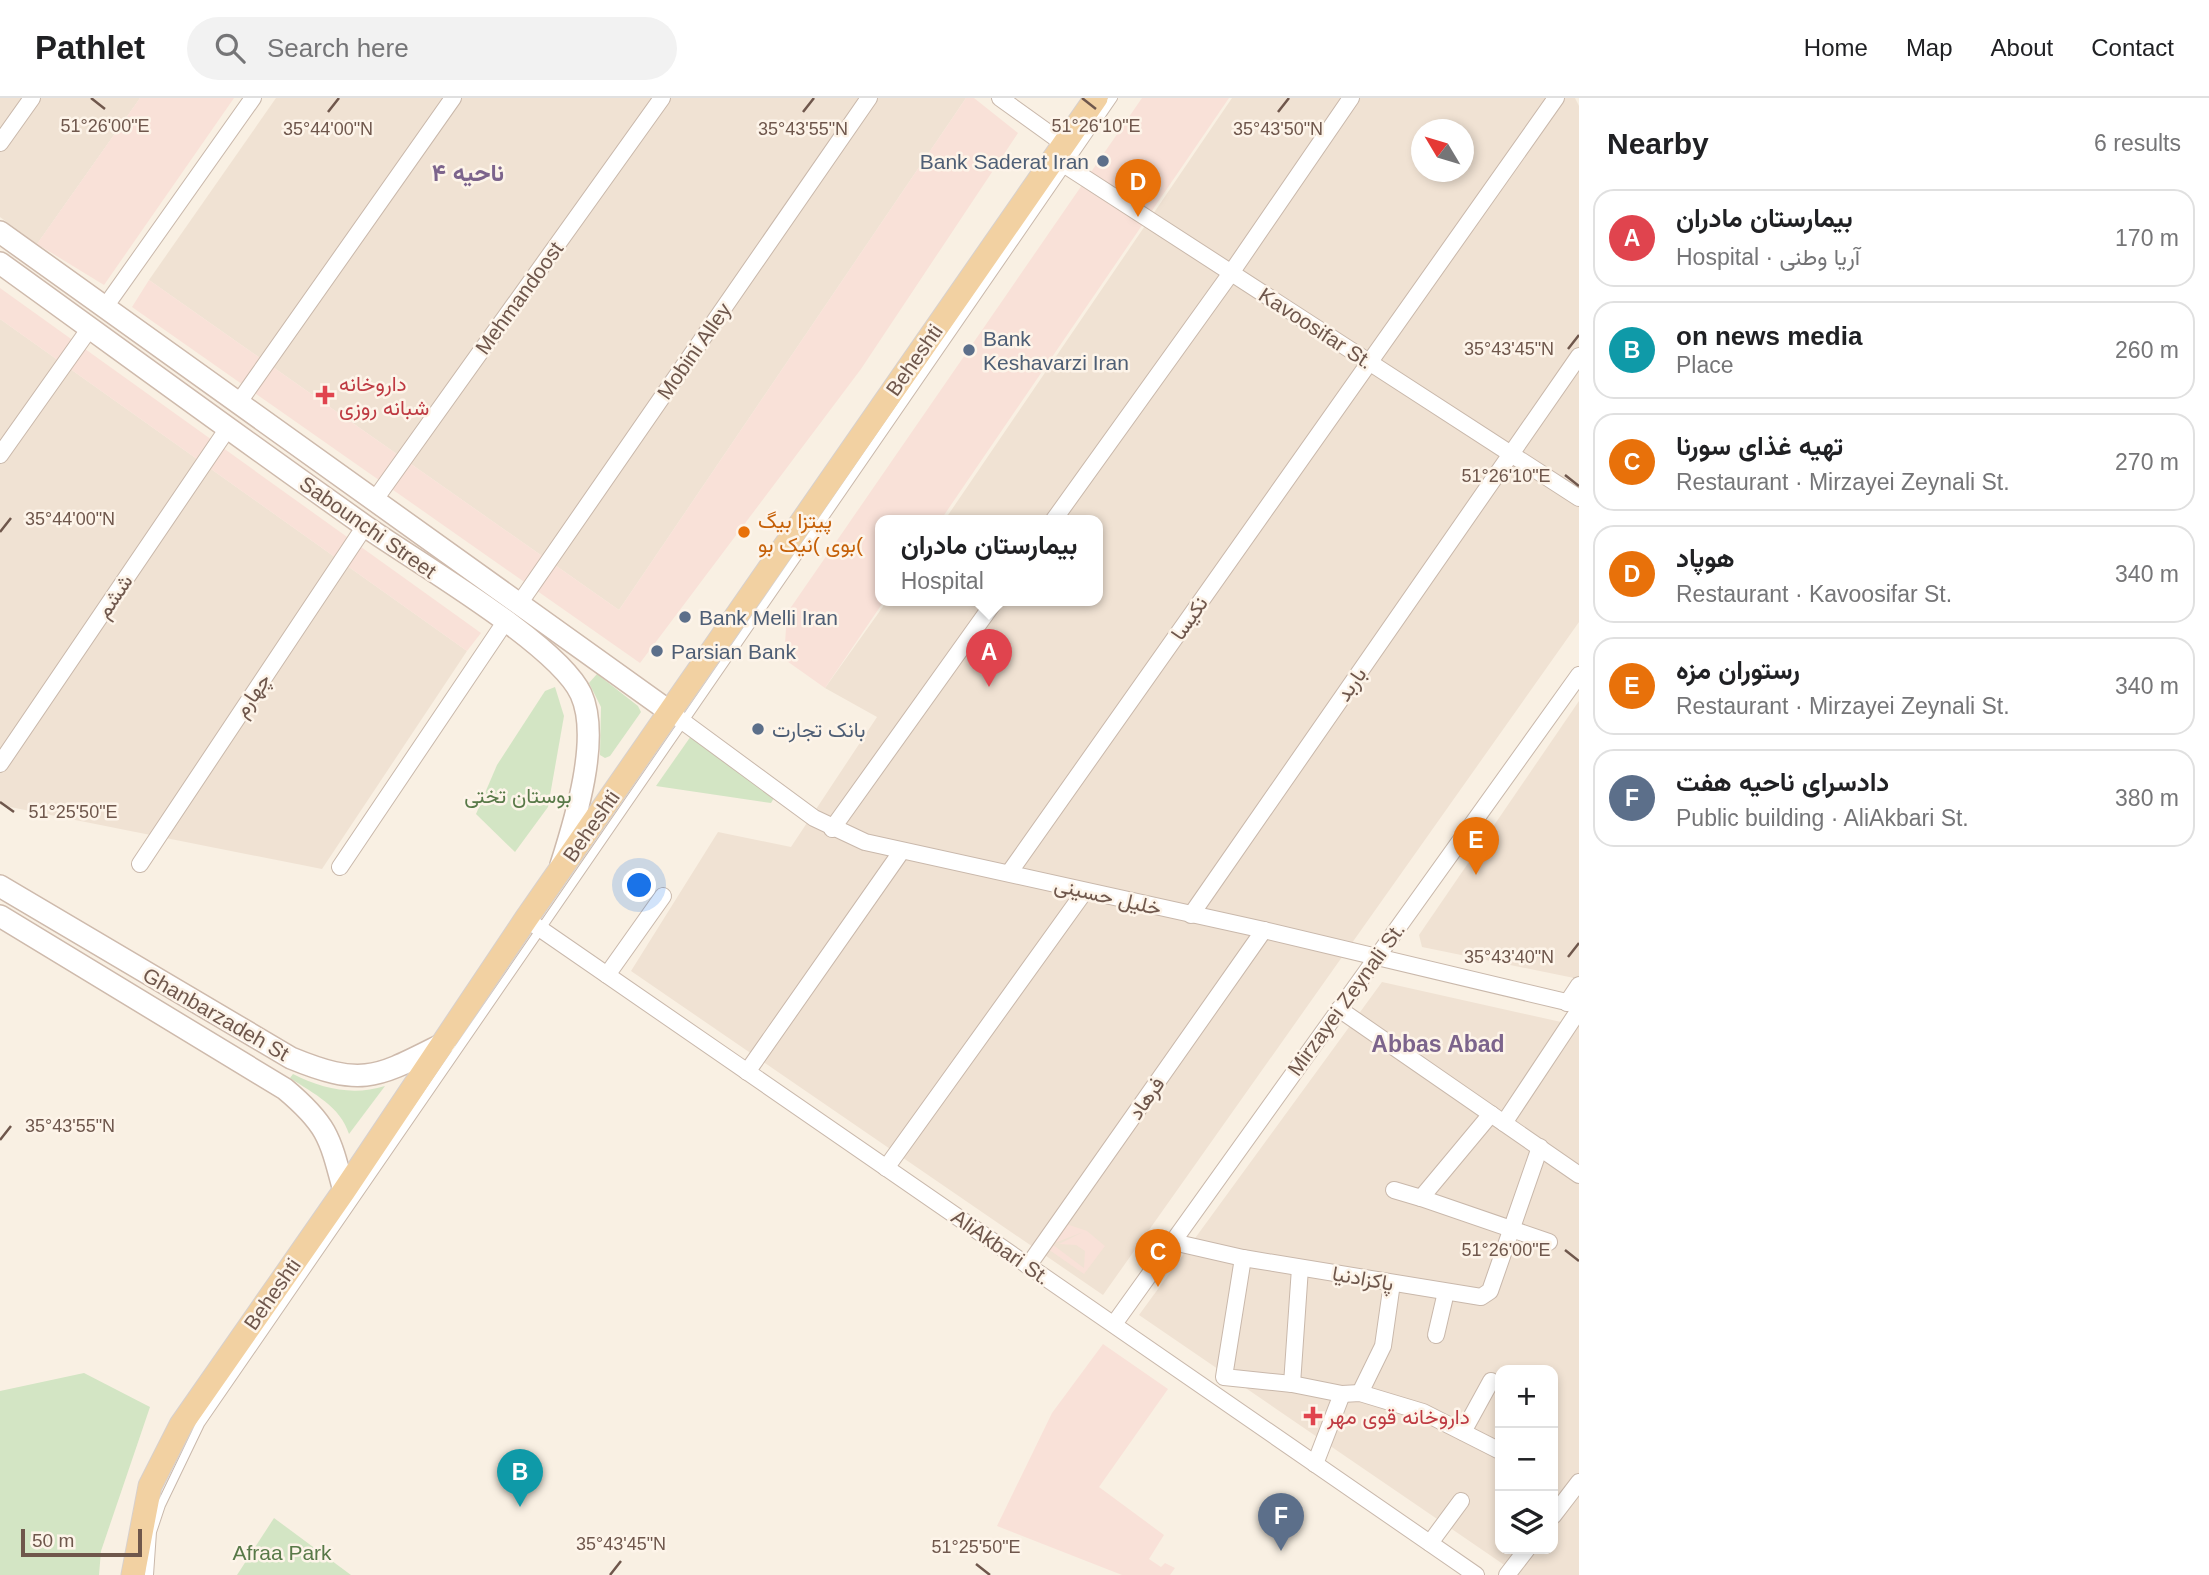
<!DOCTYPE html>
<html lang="en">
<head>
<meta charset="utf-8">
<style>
  body { margin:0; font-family:Arial,Vazirmatn,sans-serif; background:#f2f2f2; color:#202124 }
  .controls { position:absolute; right:21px; bottom:21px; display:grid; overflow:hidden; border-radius:14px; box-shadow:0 4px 10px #0003 }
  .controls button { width:63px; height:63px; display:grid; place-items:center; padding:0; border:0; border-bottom:2px solid #e0e0e0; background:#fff; color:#202124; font:35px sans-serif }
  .compass { position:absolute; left:1411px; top:21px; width:63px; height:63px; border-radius:50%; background:#fff; box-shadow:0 4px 10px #0003; rotate:308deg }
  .scale { position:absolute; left:21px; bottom:18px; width:121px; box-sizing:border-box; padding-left:7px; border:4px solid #6f574c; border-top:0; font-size:19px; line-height:24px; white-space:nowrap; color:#6f574c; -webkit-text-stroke:5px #fdf4e9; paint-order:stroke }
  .you { position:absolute; left:640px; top:788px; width:24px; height:24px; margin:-18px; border:5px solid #fff; border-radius:50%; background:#1a73e8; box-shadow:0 0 0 10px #1a73e833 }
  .badge { display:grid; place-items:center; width:46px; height:46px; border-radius:50%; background:#0b8043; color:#fff; font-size:23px; font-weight:700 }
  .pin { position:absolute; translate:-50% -58px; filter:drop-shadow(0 2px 4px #0008) }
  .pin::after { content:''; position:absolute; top:37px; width:24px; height:21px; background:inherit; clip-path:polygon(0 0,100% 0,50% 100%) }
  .popup { position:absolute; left:875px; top:417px; width:228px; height:91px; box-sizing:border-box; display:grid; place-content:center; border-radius:14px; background:#fff; filter:drop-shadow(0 2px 5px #0005); font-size:23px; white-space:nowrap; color:#757577 }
  .popup b { font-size:26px; color:#202124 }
  .popup::after { content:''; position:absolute; left:50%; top:100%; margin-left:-14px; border:14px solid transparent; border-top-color:#fff }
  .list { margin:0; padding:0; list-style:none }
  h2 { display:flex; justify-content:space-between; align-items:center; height:91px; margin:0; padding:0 28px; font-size:30px }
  h2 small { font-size:23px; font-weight:400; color:#757577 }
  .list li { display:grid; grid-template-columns:46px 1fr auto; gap:21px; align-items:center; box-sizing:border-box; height:98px; margin:0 14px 14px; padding:0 14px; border:2px solid #e0e0e0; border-radius:21px }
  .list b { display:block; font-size:26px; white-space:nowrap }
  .list p { margin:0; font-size:23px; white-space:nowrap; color:#757577 }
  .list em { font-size:23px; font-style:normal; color:#757577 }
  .icon { flex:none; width:38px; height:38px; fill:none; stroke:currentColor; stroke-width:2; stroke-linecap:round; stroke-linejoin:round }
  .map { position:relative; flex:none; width:1579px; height:1477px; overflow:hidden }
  header { display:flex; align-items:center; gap:42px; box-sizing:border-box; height:98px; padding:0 35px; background:#fff; border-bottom:2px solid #e0e0e0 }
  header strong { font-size:33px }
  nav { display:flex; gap:38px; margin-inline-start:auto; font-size:24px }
  .search { width:490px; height:63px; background:#f2f2f2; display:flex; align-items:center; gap:18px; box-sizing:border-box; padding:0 24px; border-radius:38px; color:#757577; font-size:26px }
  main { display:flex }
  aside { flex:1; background:#fff }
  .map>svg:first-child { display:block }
</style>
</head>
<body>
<header>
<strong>Pathlet</strong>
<div class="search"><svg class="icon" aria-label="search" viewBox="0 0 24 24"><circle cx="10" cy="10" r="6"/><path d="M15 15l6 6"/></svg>Search here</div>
<nav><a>Home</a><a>Map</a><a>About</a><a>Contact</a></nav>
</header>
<main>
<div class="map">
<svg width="1579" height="1477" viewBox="0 0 1579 1477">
  <rect width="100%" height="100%" fill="#f9f0e3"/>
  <g fill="#f0e2d3" fill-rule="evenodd">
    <path d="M0,0H140L37,146L0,119Z"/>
    <path d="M276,0H966L619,512L149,182Z"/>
    <path d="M1232,0H1575L1579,8V524L1103,1197L631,873L718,734L791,749L877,619L825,590L887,503H1098V423H944ZM1422,32H1464V74H1422Z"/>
    <path d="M0,221L467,553L322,771L0,707Z"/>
    <path d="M1579,603V881L1422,849L1419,837Z"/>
    <path d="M1382,884L1579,928V1477H1519L1139,1217ZM1500,1272H1553V1451H1500Z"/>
  </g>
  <g fill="#f9e1d8" fill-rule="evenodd">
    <path d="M140,0H234L104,187L37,146Z"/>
    <path d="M966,0H974L1018,35L861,271L640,565L132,209L149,182L619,512Z"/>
    <path d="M1142,0H1229L940,423H880V503H884L825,590L784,561L787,515Z"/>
    <path d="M0,190L481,535L467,553L0,221Z"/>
    <path d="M1063,1125L1087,1133L1105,1148L1084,1176L1045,1149ZM1083,1134L1059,1146L1076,1147L1085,1153L1084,1170L1052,1146Z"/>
    <path d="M1103,1246L1168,1291L1099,1389L1164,1437L1149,1461L1161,1469L1165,1465L1175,1470L1170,1477H1122L997,1428L1052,1315Z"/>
  </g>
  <g fill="#d3e5c4">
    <path d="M597,576L638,608L641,614L610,658L605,660L600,657L601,609L589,585Z"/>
    <path d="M555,589L564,618L548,709L515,754L476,716L497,667L545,593Z"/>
    <path d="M691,638L774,700L771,705L656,688Z"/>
    <path d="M293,976C323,991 353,998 385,988L349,1036C340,1008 314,996 290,980Z"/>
    <path d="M84,1275L150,1309L101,1453L99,1477H0V1293Z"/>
    <path d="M274,1420L351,1477H237Z"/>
  </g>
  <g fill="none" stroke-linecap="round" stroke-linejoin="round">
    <g stroke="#c9b8ab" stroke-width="10">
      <path id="service" d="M149,1477L152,1434L161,1407L200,1326L1113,0"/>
    </g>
    <g stroke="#c9b8ab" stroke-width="18">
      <g id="minor">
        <path d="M1000,0L1064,46"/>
        <path d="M0,45L32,0"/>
        <path d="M1054,60L1579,400"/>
        <path d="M105,209L253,0"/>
        <path d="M239,304L453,0"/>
        <path d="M0,357L90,230"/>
        <path d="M376,400L662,0"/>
        <path d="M1053,423L1231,175L1351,0"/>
        <path d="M519,506L869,0"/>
        <path d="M670,614L814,720L865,744L1264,832L1579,907"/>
        <path d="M0,666L228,330"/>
        <path d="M832,731L995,503"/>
        <path d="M140,766L365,428"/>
        <path d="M340,769L505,524"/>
        <path d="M1009,775L1556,0"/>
        <path d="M1191,817L1579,258"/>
        <path d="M526,821L1476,1477"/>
        <path d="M607,877L663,798"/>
        <path d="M1567,905L1579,887"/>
        <path d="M1339,911L1579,1077"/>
        <path d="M747,974L901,754"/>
        <path d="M1491,1016L1421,1100L1549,1144"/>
        <path d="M1504,1025L1579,912"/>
        <path d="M886,1070L1085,793"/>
        <path d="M1394,1092L1421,1100"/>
        <path d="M1173,1144L1243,1160L1481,1199L1490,1193L1540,1049"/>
        <path d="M1243,1160L1224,1279L1292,1286L1342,1296L1360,1295L1423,1314L1500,1353"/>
        <path d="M1028,1168L1264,832"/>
        <path d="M1114,1226L1579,577"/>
        <path d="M1436,1237L1446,1194"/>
        <path d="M1292,1286L1300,1170"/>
        <path d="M1360,1295L1383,1248L1392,1185"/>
        <path d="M1463,1334L1491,1283"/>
        <path d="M1315,1366L1342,1296"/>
        <path d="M1553,1418L1579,1384"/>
        <path d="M1430,1445L1461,1403"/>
        <path d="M1507,1477L1527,1451"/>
      </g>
    </g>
    <g stroke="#cebaac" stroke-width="24">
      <g id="secondary">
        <path d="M0,134L670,614"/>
        <path d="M0,165C122,253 243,342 365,428C416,464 558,546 581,596C601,640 575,723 561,767"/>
        <path d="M0,788L291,960C364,990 377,979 445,945"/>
        <path d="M0,818L285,991C328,1027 330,1040 344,1093"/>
      </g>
    </g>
    <g stroke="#d7d0cd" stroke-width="25">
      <path id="primary" d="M133,1477L150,1388L181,1327L344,1093L526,821L1096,0"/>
    </g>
    <use href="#service" stroke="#fff" stroke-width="8"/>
    <use href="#minor" stroke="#fff" stroke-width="16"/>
    <use href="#secondary" stroke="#fff" stroke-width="21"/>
    <use href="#primary" stroke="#f2d1a2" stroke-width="23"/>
  </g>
  <path fill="none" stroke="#6f574c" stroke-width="2.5" d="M91,0L105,11M1082,0L1096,11M328,14L339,0M803,14L814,0M1278,14L1289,0M1568,251L1579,237M1565,377L1579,388M0,434L11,420M0,704L14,714M1568,859L1579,845M0,1042L11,1028M1565,1152L1579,1163M976,1466L990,1477M610,1477L621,1463"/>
  <g fill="#5c6f8a" stroke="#fdf4e9" stroke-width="2.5">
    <circle cx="1103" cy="63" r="7"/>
    <circle cx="969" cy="252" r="7"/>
    <circle cx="685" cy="519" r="7"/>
    <circle cx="657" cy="553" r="7"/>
    <circle cx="758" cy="631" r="7"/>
  </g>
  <g fill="#e0444e" stroke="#fdf4e9" stroke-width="2.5">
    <path d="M321.5 286.5h7v7h7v7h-7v7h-7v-7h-7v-7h7z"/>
    <path d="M1309.5 1307.5h7v7h7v7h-7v7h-7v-7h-7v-7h7z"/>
  </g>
  <circle fill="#e8710a" stroke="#fdf4e9" stroke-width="2.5" cx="744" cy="434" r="7"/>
  <g text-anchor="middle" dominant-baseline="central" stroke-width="5" stroke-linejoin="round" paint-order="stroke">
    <g font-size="21" fill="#4e5e75" stroke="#fdf4e9" text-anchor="start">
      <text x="1089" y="63" text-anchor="end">Bank Saderat Iran</text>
      <text x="983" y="240">Bank<tspan x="983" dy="24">Keshavarzi Iran</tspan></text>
      <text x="699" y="519">Bank Melli Iran</text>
      <text x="671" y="553">Parsian Bank</text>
      <text x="772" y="631">بانک تجارت</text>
    </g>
    <g font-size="21" fill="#6f574c" stroke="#fdf4e9">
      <text transform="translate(519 200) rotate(-54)">Mehmandoost</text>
      <text transform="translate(1316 230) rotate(33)">Kavoosifar St.</text>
      <text transform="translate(694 253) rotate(-55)">Mobini Alley</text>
      <text transform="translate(914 262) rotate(-55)">Beheshti</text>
      <text transform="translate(368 429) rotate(35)">Sabounchi Street</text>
      <text transform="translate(114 498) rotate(-56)">ششم</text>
      <text transform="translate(1189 520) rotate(-55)">نکیسا</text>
      <text transform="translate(1351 586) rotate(-55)">باربد</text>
      <text transform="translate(252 597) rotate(-56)">چهارم</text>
      <text transform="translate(591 728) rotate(-55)">Beheshti</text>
      <text transform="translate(1108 798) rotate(13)">خلیل حسینی</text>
      <text transform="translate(1346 901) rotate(-54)">Mirzayei Zeynali St.</text>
      <text transform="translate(216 916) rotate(30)">Ghanbarzadeh St</text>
      <text transform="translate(1146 1000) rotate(-55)">فرهاد</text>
      <text transform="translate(1001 1149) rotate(35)">AliAkbari St.</text>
      <text transform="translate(1363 1180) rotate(10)">پاکزادنیا</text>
      <text transform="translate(272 1196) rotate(-55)">Beheshti</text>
    </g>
    <g font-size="21" fill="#be3a42" stroke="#fdf4e9" text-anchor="start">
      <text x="339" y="285">داروخانه<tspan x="339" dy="24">شبانه روزی</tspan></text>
      <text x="1327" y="1318">داروخانه قوی مهر</text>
    </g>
    <g font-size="21" fill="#c56008" stroke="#fdf4e9" text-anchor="start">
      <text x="758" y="422">پیتزا بیگ<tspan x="758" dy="24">بوی )نیک بو(</tspan></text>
    </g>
    <g font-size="21" fill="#587948" stroke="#fdf4e9">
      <text x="518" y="697">بوستان تختی</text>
      <text x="282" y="1454">Afraa Park</text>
    </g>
    <g font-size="23" font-weight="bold" fill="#7c648c" stroke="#fdf4e9">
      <text x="1438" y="946">Abbas Abad</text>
    </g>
    <g font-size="24" font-weight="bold" fill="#7c648c" stroke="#fdf4e9">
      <text x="468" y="74">ناحیه ۴</text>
    </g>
  </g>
  <g font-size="18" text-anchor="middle" fill="#6f574c" stroke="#fdf4e9" stroke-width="5" stroke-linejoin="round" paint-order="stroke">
    <text x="1096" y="34">51°26'10"E</text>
    <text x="105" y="34">51°26'00"E</text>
    <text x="328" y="37">35°44'00"N</text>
    <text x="803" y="37">35°43'55"N</text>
    <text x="1278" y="37">35°43'50"N</text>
    <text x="1509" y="257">35°43'45"N</text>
    <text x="1506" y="384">51°26'10"E</text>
    <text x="70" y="427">35°44'00"N</text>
    <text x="73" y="720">51°25'50"E</text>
    <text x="1509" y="865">35°43'40"N</text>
    <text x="70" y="1034">35°43'55"N</text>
    <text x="1506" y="1158">51°26'00"E</text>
    <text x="621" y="1452">35°43'45"N</text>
    <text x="976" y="1455">51°25'50"E</text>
  </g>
</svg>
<div class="controls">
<button>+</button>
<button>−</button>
<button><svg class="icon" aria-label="layers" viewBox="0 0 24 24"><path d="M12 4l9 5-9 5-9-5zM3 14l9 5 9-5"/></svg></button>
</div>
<svg class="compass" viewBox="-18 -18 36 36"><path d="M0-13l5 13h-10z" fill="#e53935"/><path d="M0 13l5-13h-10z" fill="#757577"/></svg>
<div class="scale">50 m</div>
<div class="you"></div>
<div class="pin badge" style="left:989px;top:589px;background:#e0444e">A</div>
<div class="popup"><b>بیمارستان مادران</b>Hospital</div>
<div class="pin badge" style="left:520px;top:1409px;background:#0f9aa8">B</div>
<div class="pin badge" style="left:1158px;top:1189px;background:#e8710a">C</div>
<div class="pin badge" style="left:1138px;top:119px;background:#e8710a">D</div>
<div class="pin badge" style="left:1476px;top:777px;background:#e8710a">E</div>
<div class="pin badge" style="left:1281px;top:1453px;background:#5c6f8a">F</div>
</div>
<aside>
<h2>Nearby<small>6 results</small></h2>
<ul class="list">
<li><span class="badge" style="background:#e0444e">A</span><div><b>بیمارستان مادران</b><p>Hospital · آریا وطنی</p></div><em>170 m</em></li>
<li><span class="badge" style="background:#0f9aa8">B</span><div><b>on news media</b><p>Place</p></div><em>260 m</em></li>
<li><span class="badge" style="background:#e8710a">C</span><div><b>تهیه غذای سورنا</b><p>Restaurant · Mirzayei Zeynali St.</p></div><em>270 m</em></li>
<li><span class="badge" style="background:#e8710a">D</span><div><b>هوپاد</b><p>Restaurant · Kavoosifar St.</p></div><em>340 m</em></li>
<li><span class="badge" style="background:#e8710a">E</span><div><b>رستوران مزه</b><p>Restaurant · Mirzayei Zeynali St.</p></div><em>340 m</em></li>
<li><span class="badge" style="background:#5c6f8a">F</span><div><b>دادسرای ناحیه هفت</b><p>Public building · AliAkbari St.</p></div><em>380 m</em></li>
</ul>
</aside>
</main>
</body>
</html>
